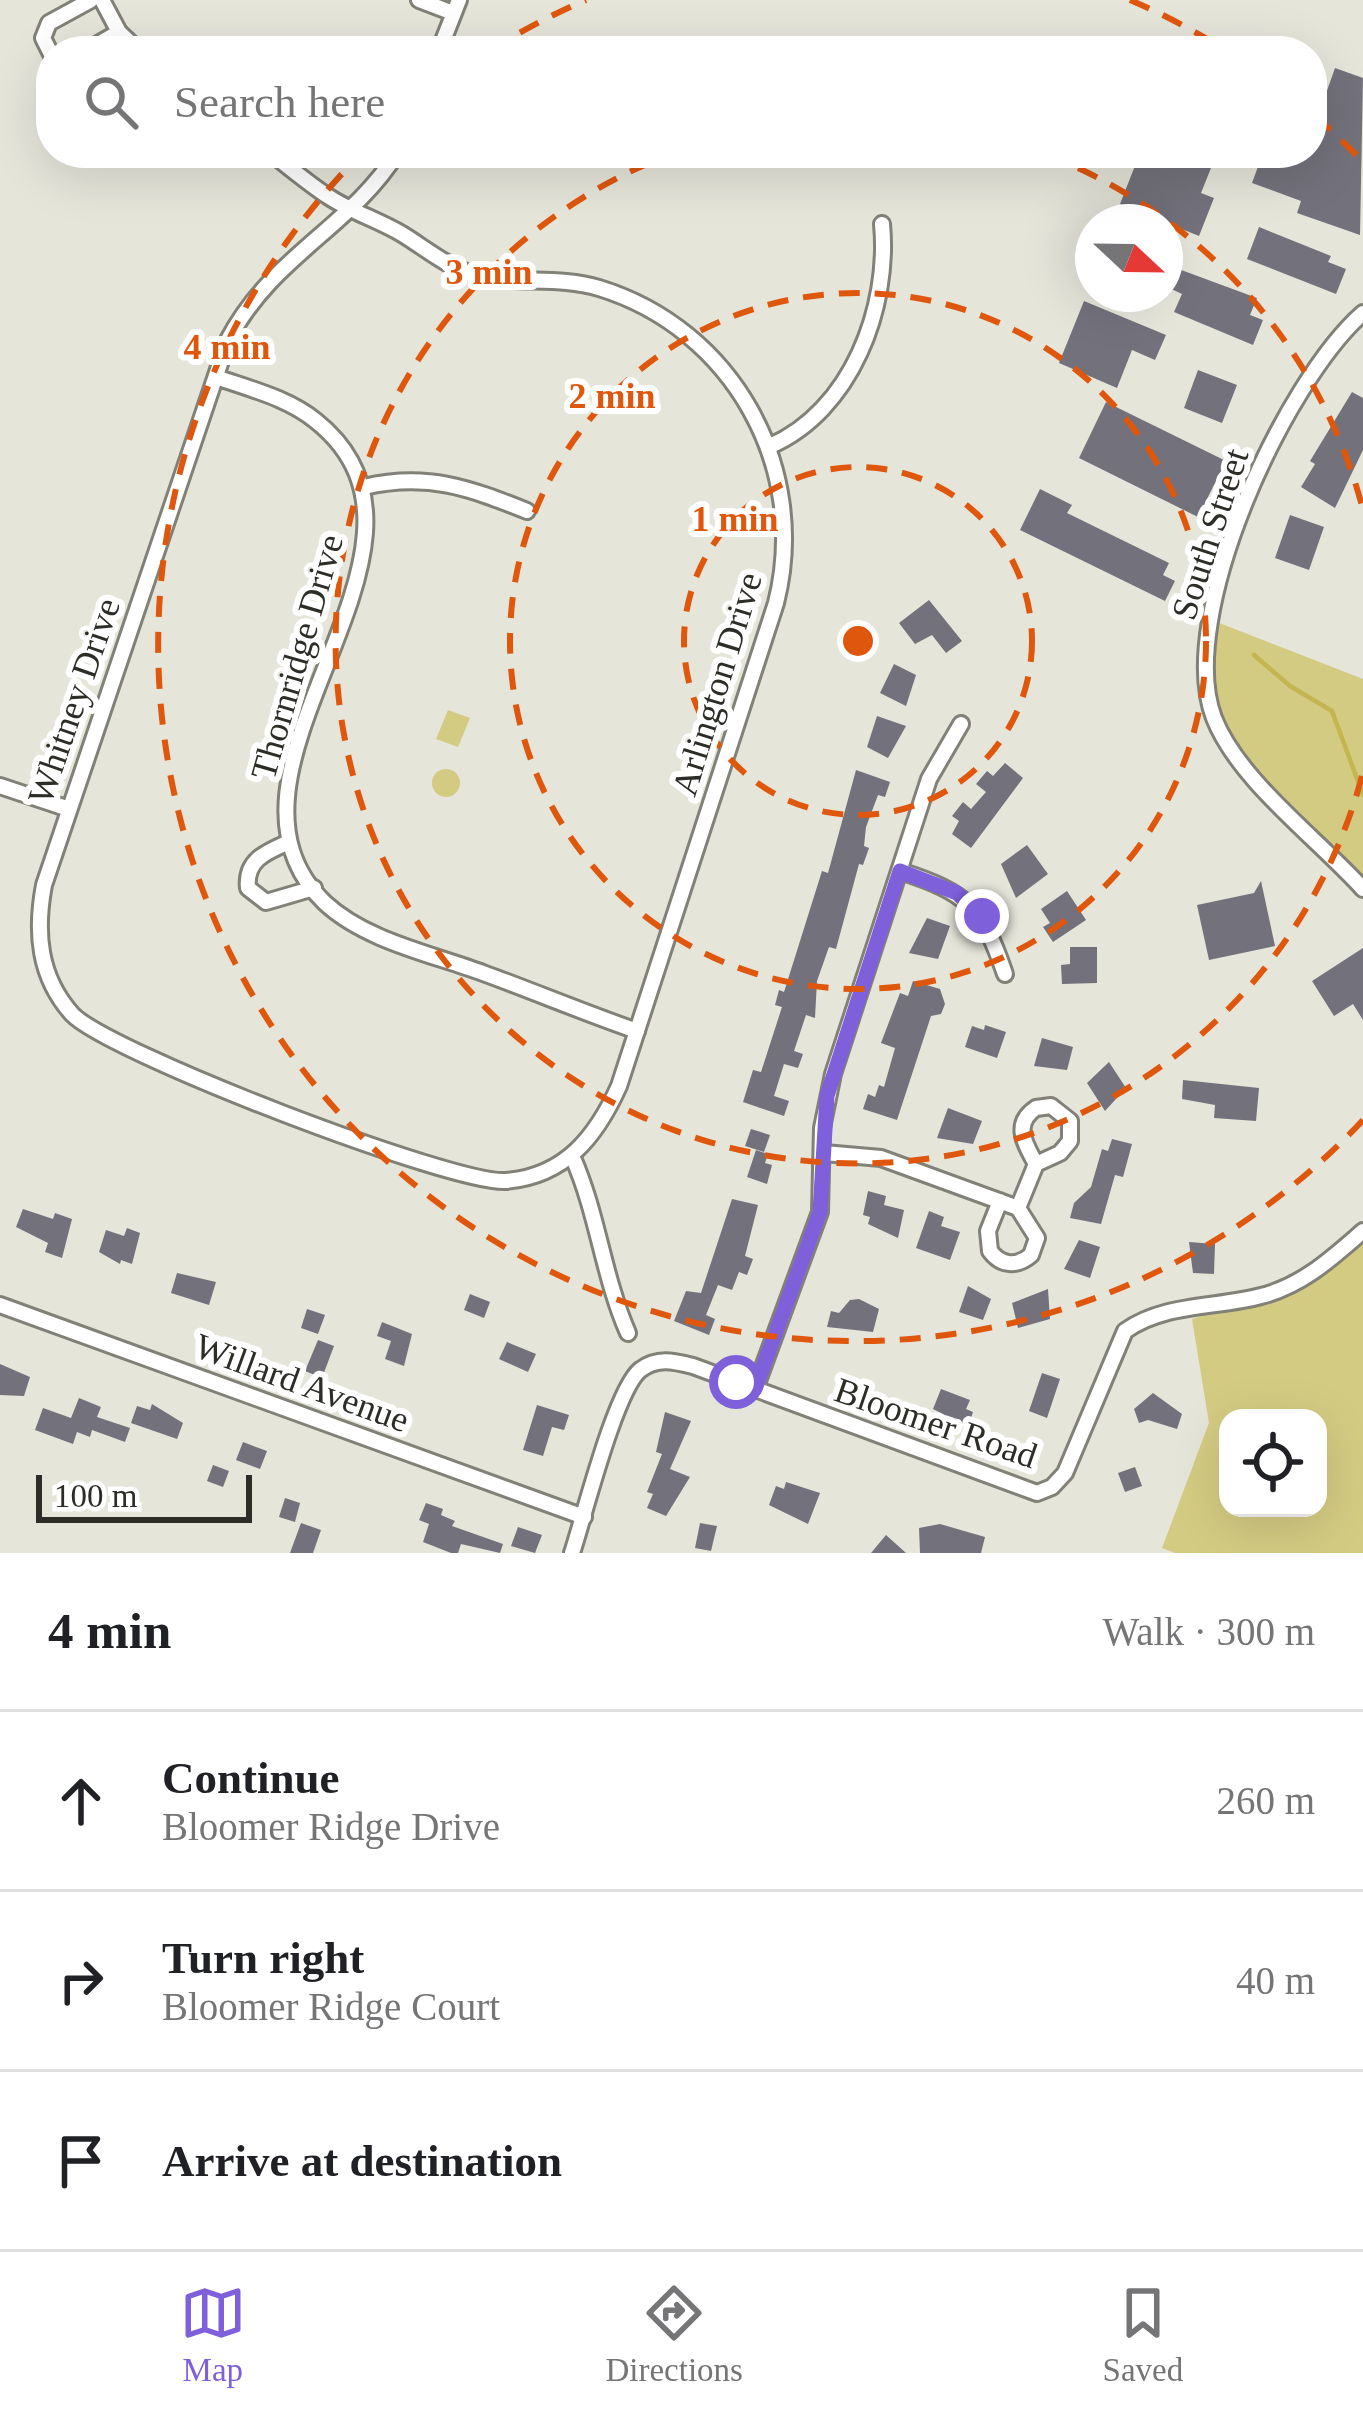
<!DOCTYPE html>
<html lang="en">
<head>
<meta charset="utf-8">
<style>
  body { margin:0; font-family:"Times New Roman",serif; background:#f2f2f2; color:#202124 }
  .controls { position:absolute; right:36px; bottom:36px; display:grid; overflow:hidden; border-radius:24px; box-shadow:0 12px 48px #0002 }
  .controls button { width:108px; height:108px; display:grid; place-items:center; padding:0; border:0; border-bottom:3px solid #e0e0e0; background:#fff; color:#202124; font:60px sans-serif }
  .compass { position:absolute; left:1075px; top:204px; width:108px; height:108px; border-radius:50%; background:#fff; box-shadow:0 12px 48px #0002; rotate:112deg }
  .scale { position:absolute; left:36px; bottom:30px; width:216px; box-sizing:border-box; padding-left:12px; border:6px solid #2d2d28; border-top:0; font-size:33px; line-height:42px; white-space:nowrap; color:#2d2d28; -webkit-text-stroke:9px #fff; paint-order:stroke }
  .stop { position:absolute; width:36px; height:36px; margin:-27px; border:9px solid #7e60db; border-radius:50%; background:#fff }
  .stop.end { background:#7e60db; border-color:#fff; box-shadow:0 3px 12px #0008 }
  .list { margin:0; padding:0; list-style:none }
  h2 { display:flex; justify-content:space-between; align-items:center; height:156px; margin:0; padding:0 48px; font-size:51px }
  h2 small { font-size:39px; font-weight:400; color:#757577 }
  .list li { display:grid; grid-template-columns:78px 1fr auto; gap:36px; align-items:center; box-sizing:border-box; height:180px; padding:0 48px; border-top:3px solid #e0e0e0 }
  .list b { display:block; font-size:45px; white-space:nowrap }
  .list p { margin:0; font-size:39px; white-space:nowrap; color:#757577 }
  .list em { font-size:39px; font-style:normal; color:#757577 }
  .icon { flex:none; width:66px; height:66px; fill:none; stroke:currentColor; stroke-width:2; stroke-linecap:round; stroke-linejoin:round }
  .map { position:relative; flex:none; width:1363px; height:1553px; overflow:hidden }
  .search { position:absolute; background:#fff; box-shadow:0 12px 48px #0002; left:36px; right:36px; top:36px; height:132px; display:flex; align-items:center; gap:30px; box-sizing:border-box; padding:0 42px; border-radius:48px; color:#757577; font-size:45px }
  .sheet { height:696px; background:#fff }
  nav { display:flex; justify-content:space-around; align-items:center; box-sizing:border-box; height:168px; border-top:3px solid #e0e0e0; background:#fff; font-size:33px; color:#757577 }
  nav a { display:grid; justify-items:center; gap:6px }
  nav .on { color:#7e60db }
  .map>svg:first-child { display:block }
</style>
</head>
<body>
<div class="map">
<svg width="1363" height="1553" viewBox="0 0 1363 1553">
  <rect width="100%" height="100%" fill="#e6e5da"/>
  <g fill="#d4cb83" fill-rule="evenodd">
    <path d="M1209,619L1363,679V889L1242,764L1214,719Z"/>
    <path d="M448,710L470,718L458,747L436,739Z"/>
    <circle cx="446" cy="783" r="14"/>
    <path d="M1363,1231V1553H1175L1162,1548L1209,1423L1192,1319L1281,1290ZM1228,1418H1318V1508H1228Z"/>
  </g>
  <g fill="none" stroke-linecap="round" stroke-linejoin="round">
    <path stroke="#c3b650" stroke-width="4.5" d="M1254,655L1290,686L1332,711L1363,795"/>
  </g>
  <g fill="#73727c">
    <path d="M1335,68L1363,78L1360,235L1297,213L1301,201L1252,183L1263,153H1312V133Z"/>
    <path d="M1140,153H1217L1201,193L1214,198L1199,236L1120,204Z"/>
    <path d="M1259,227L1331,256L1328,262L1346,269L1336,294L1247,259Z"/>
    <path d="M1165,264L1257,298L1250,315L1263,320L1253,345L1174,312L1182,294L1165,286Z"/>
    <path d="M1084,301L1166,335L1155,360L1132,350L1117,388L1059,363Z"/>
    <path d="M1198,370L1237,385L1222,423L1184,408Z"/>
    <path d="M1352,392L1363,398V450L1335,508L1301,487L1315,464L1310,461Z"/>
    <path d="M1106,402L1226,461L1198,517L1079,458Z"/>
    <path d="M1040,489L1072,505L1067,513L1169,563L1163,575L1175,581L1165,601L1020,530Z"/>
    <path d="M1290,515L1324,527L1309,570L1275,558Z"/>
    <path d="M929,600L962,641L946,653L932,635L915,644L899,623Z"/>
    <path d="M894,664L916,675L906,706L880,693Z"/>
    <path d="M877,716L906,726L888,758L867,747Z"/>
    <path d="M1005,763L1023,778L971,848L952,834L959,821L952,816L963,802L971,809L986,792L976,784L987,771L993,776Z"/>
    <path d="M856,770L890,782L885,797L878,795L866,827L864,846L869,848L863,865L859,864L836,949L829,947L817,981L815,1018L806,1015L794,1051L803,1054L798,1068L784,1064L774,1096L789,1101L784,1116L743,1102L753,1070L761,1072L782,1007L775,1005L779,990L784,992L822,871L828,873Z"/>
    <path d="M1027,845L1048,874L1016,898L1001,864Z"/>
    <path d="M1261,881L1275,946L1209,960L1197,905L1254,893Z"/>
    <path d="M1067,891L1086,920L1053,942L1043,927L1050,923L1041,909Z"/>
    <path d="M927,918L950,926L938,959L909,953Z"/>
    <path d="M1070,947H1097V983L1062,984L1061,965L1070,964Z"/>
    <path d="M1363,948V1020L1353,1004L1334,1016L1312,981Z"/>
    <path d="M913,981L940,989L945,1004L941,1014L931,1016L897,1120L863,1109L868,1094L875,1097L879,1085L884,1087L895,1048L881,1043L900,993L908,996Z"/>
    <path d="M985,1025L1006,1032L997,1058L965,1047L972,1026L984,1030Z"/>
    <path d="M1042,1038L1073,1047L1067,1070L1034,1066Z"/>
    <path d="M1109,1062L1126,1088L1105,1111L1087,1083Z"/>
    <path d="M1183,1080L1259,1088L1256,1121L1214,1118L1215,1105L1182,1099Z"/>
    <path d="M948,1108L982,1121L973,1144L937,1138Z"/>
    <path d="M751,1129L770,1135L764,1152L745,1146Z"/>
    <path d="M1112,1139L1132,1144L1123,1177L1115,1175L1101,1224L1070,1218L1074,1203L1091,1187L1102,1149L1108,1151Z"/>
    <path d="M756,1150L768,1154L765,1163L772,1165L767,1184L747,1177Z"/>
    <path d="M868,1191L886,1196L884,1205L904,1210L898,1238L868,1224L870,1217L863,1215Z"/>
    <path d="M732,1199L758,1205L745,1256L753,1259L747,1275L739,1272L732,1290L718,1285L706,1315L715,1319L709,1335L674,1321L686,1291L701,1293Z"/>
    <path d="M23,1209L53,1219L55,1213L72,1219L62,1258L45,1252L48,1243L16,1227Z"/>
    <path d="M929,1211L944,1217L941,1226L960,1232L950,1260L916,1248Z"/>
    <path d="M127,1228L140,1233L132,1264L121,1260L120,1264L99,1252L106,1230L124,1236Z"/>
    <path d="M1079,1240L1100,1247L1090,1278L1064,1269Z"/>
    <path d="M1189,1242L1215,1244L1214,1274L1193,1273Z"/>
    <path d="M177,1273L216,1282L209,1305L171,1293Z"/>
    <path d="M968,1286L991,1299L983,1320L959,1312Z"/>
    <path d="M1048,1289L1050,1319L1018,1328L1012,1303Z"/>
    <path d="M470,1294L490,1302L484,1318L464,1310Z"/>
    <path d="M859,1299L879,1309L873,1332L827,1327L831,1311L839,1313L850,1300Z"/>
    <path d="M307,1309L325,1315L318,1334L301,1328Z"/>
    <path d="M382,1322L412,1334L404,1366L385,1359L391,1341L377,1336Z"/>
    <path d="M318,1340L334,1346L322,1378L305,1371Z"/>
    <path d="M507,1342L536,1354L528,1372L499,1359Z"/>
    <path d="M0,1364L30,1377L24,1396L0,1395Z"/>
    <path d="M1042,1373L1060,1379L1047,1418L1029,1411Z"/>
    <path d="M941,1389L970,1400L966,1409L973,1412L968,1427L933,1409Z"/>
    <path d="M1153,1393L1182,1414L1177,1429L1148,1420L1139,1423L1134,1409Z"/>
    <path d="M79,1398L101,1407L97,1417L130,1428L125,1442L92,1430L90,1437L77,1432L73,1444L35,1430L43,1408L71,1418Z"/>
    <path d="M152,1404L183,1423L177,1439L131,1423L137,1406L150,1410Z"/>
    <path d="M537,1405L569,1415L564,1430L552,1427L543,1456L523,1450Z"/>
    <path d="M665,1412L691,1421L670,1469L690,1477L666,1516L647,1508L653,1494L647,1492L662,1454L656,1452Z"/>
    <path d="M243,1442L267,1451L260,1469L236,1460Z"/>
    <path d="M213,1465L229,1471L223,1487L207,1481Z"/>
    <path d="M1135,1467L1142,1486L1125,1492L1118,1473Z"/>
    <path d="M786,1482L820,1493L808,1524L769,1505L776,1486L784,1489Z"/>
    <path d="M285,1498L300,1503L295,1522L279,1517Z"/>
    <path d="M426,1503L443,1509L441,1515L455,1521L452,1526L503,1544L500,1553L461,1544L458,1553H451L423,1542L429,1524L419,1520Z"/>
    <path d="M301,1523L321,1530L313,1553H290Z"/>
    <path d="M700,1523L717,1526L711,1551L695,1548Z"/>
    <path d="M940,1524L985,1537L981,1553H920L919,1528Z"/>
    <path d="M518,1527L542,1535L535,1553L511,1546Z"/>
    <path d="M886,1535L906,1553H871Z"/>
  </g>
  <g fill="none" stroke-linecap="round" stroke-linejoin="round">
    <g stroke="#828177" stroke-width="20">
      <g id="minor">
        <path d="M102,0L119,32L139,51"/>
        <path d="M419,0L453,13"/>
        <path d="M86,51L119,32"/>
        <path d="M439,51L459,0"/>
        <path d="M51,54L43,38L49,23L91,0"/>
        <path d="M271,153C290,168 309,184 329,197C352,212 378,220 402,234C425,248 447,267 473,274C513,286 557,275 599,288C733,329 810,468 776,603L619,1086C596,1137 565,1176 506,1181C454,1185 107,1052 72,1014C39,977 35,933 44,885L228,340C272,256 351,227 397,153"/>
        <path d="M1363,313C1285,381 1175,617 1214,718C1238,780 1318,839 1363,889"/>
        <path d="M216,377C250,389 288,398 316,421C475,548 187,770 325,903C366,941 432,954 483,973C535,992 585,1013 637,1031"/>
        <path d="M770,446C851,411 890,308 882,224"/>
        <path d="M364,487C427,472 469,488 527,511"/>
        <path d="M0,786L69,809"/>
        <path d="M289,842C266,852 245,860 248,888L266,902L314,888"/>
        <path d="M900,871C968,893 982,907 1005,974"/>
        <path d="M824,1153L881,1158L1018,1208L1037,1238L1031,1255C1017,1267 1001,1266 990,1251L988,1231L1000,1201"/>
        <path d="M573,1158C598,1215 603,1276 628,1333"/>
        <path d="M1018,1208L1036,1164L1060,1153L1070,1141V1121L1051,1106L1036,1108C1012,1124 1025,1144 1036,1164"/>
        <path d="M0,1305L584,1517"/>
        <path d="M755,1389L820,1212L822,1128L833,1074L929,779L961,724"/>
        <path d="M572,1553C584,1517 615,1391 640,1370C657,1357 673,1361 693,1366L1037,1493L1052,1487L1065,1473L1125,1331C1164,1303 1217,1308 1261,1296C1302,1286 1332,1258 1363,1231"/>
      </g>
    </g>
    <use href="#minor" stroke="#fff" stroke-width="14"/>
  </g>
  <g fill="none" stroke-linecap="round" stroke-linejoin="round">
    <path stroke="#7e60db" stroke-width="15" d="M736,1382L755,1389L820,1212L827,1096L900,871L957,893L982,916"/>
  </g>
  <g fill="none" stroke="#df570d" stroke-width="6" stroke-dasharray="21 15">
    <circle cx="858" cy="641" r="174"/>
    <circle cx="858" cy="641" r="348"/>
    <path d="M1362 776A522 522 0 1 1 671 154M1045 154A522 522 0 0 1 1362 506"/>
    <path d="M1363 1120A696 696 0 1 1 362 153M489 51A696 696 0 0 1 586 0M1130 0A696 696 0 0 1 1227 51M1315 116A696 696 0 0 1 1363 162"/>
  </g>
  <g text-anchor="middle" dominant-baseline="central" stroke-width="12" stroke-linejoin="round" paint-order="stroke">
    <g font-size="36" fill="#2d2d28" stroke="#fff">
      <text transform="translate(1210 534) rotate(-72)">South Street</text>
      <text transform="translate(297 657) rotate(-74)">Thornridge Drive</text>
      <text transform="translate(717 684) rotate(-73)">Arlington Drive</text>
      <text transform="translate(74 701) rotate(-71)">Whitney Drive</text>
      <text transform="translate(302 1383) rotate(20)">Willard Avenue</text>
      <text transform="translate(936 1423) rotate(19)">Bloomer Road</text>
    </g>
  </g>
  <circle cx="858" cy="641" r="18" fill="#df570d" stroke="#fff" stroke-width="6"/>
  <g font-size="36" text-anchor="middle" font-weight="bold" fill="#df570d" stroke="#fff" stroke-width="12" stroke-linejoin="round" paint-order="stroke">
    <text x="489" y="284">3 min</text>
    <text x="227" y="359">4 min</text>
    <text x="612" y="408">2 min</text>
    <text x="735" y="531">1 min</text>
  </g>
</svg>
<div class="controls">
<button><svg class="icon" aria-label="locate" viewBox="0 0 24 24"><circle cx="12" cy="12" r="6"/><path d="M12 2v4M12 18v4M2 12h4M18 12h4"/></svg></button>
</div>
<svg class="compass" viewBox="-18 -18 36 36"><path d="M0-13l5 13h-10z" fill="#e53935"/><path d="M0 13l5-13h-10z" fill="#757577"/></svg>
<div class="scale">100 m</div>
<div class="stop" style="left:736px;top:1382px"></div>
<div class="stop end" style="left:982px;top:916px"></div>
<div class="search"><svg class="icon" aria-label="search" viewBox="0 0 24 24"><circle cx="10" cy="10" r="6"/><path d="M15 15l6 6"/></svg>Search here</div>
</div>
<section class="sheet">
<h2>4 min<small>Walk · 300 m</small></h2>
<ul class="list">
<li><svg class="icon" aria-label="ahead" viewBox="0 0 24 24"><path d="M12 20V5M6 11l6-6 6 6"/></svg><div><b>Continue</b><p>Bloomer Ridge Drive</p></div><em>260 m</em></li>
<li><svg class="icon" aria-label="right" viewBox="0 0 24 24"><path d="M7 20v-9h11M14 6l5 5-5 5"/></svg><div><b>Turn right</b><p>Bloomer Ridge Court</p></div><em>40 m</em></li>
<li><svg class="icon" aria-label="arrive" viewBox="0 0 24 24"><path d="M6 21V4h12l-3 4 3 4H6"/></svg><div><b>Arrive at destination</b></div></li>
</ul>
</section>
<nav>
<a class="on"><svg class="icon" aria-label="map" viewBox="0 0 24 24"><path d="M3 6l6-2 6 2 6-2v14l-6 2-6-2-6 2zM9 4v14M15 6v14"/></svg>Map</a>
<a><svg class="icon" aria-label="directions" viewBox="0 0 24 24"><path d="M12 3l9 9-9 9-9-9zM9 14v-3h6M13 9l2 2-2 2"/></svg>Directions</a>
<a><svg class="icon" aria-label="saved" viewBox="0 0 24 24"><path d="M7 4h10v16l-5-4-5 4z"/></svg>Saved</a>
</nav>
</body>
</html>
